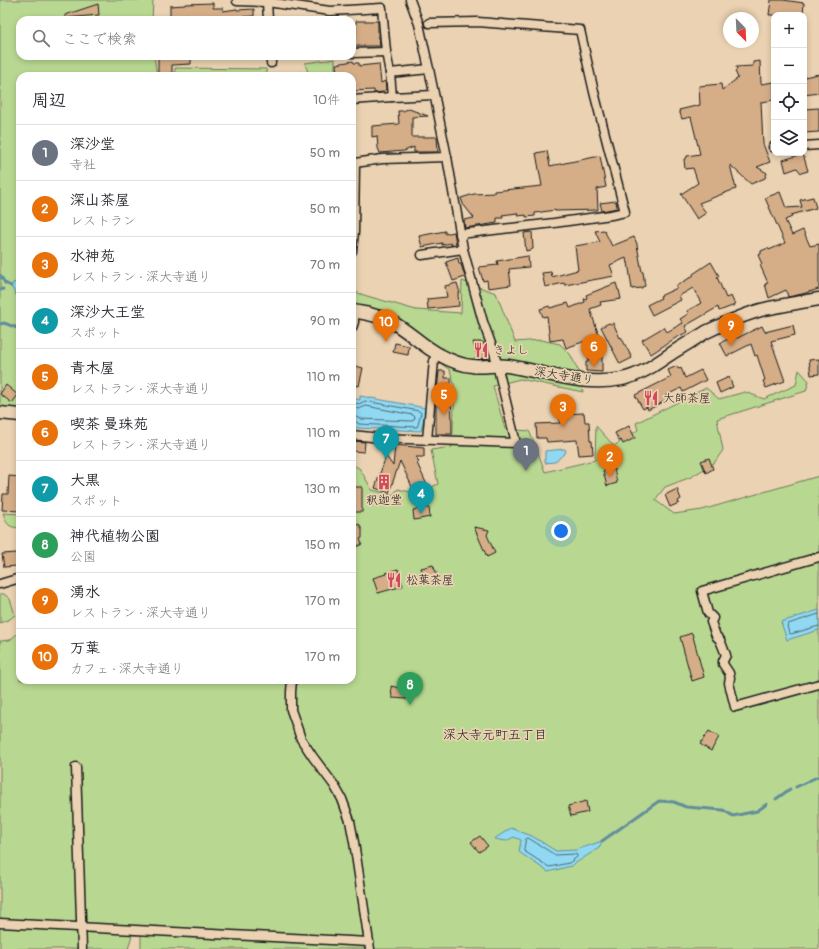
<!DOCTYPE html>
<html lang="ja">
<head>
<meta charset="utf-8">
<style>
  body { margin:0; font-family:Pangolin,"Klee One",sans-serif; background:#f7f7f7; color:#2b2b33 }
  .controls { position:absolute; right:12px; top:12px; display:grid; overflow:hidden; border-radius:8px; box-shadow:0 2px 6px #0003 }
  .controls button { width:36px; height:36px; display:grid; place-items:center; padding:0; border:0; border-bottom:1px solid #e1e1e2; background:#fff; color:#2b2b33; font:20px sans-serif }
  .compass { position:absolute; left:723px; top:12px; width:36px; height:36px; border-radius:50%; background:#fff; box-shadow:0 2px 6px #0003; rotate:156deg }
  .you { position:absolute; left:561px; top:531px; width:14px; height:14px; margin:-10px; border:3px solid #fff; border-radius:50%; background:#1a73e8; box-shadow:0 0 0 6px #1a73e833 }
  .badge { display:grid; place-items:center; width:26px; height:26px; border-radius:50%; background:#db2777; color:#fff; font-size:13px; font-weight:700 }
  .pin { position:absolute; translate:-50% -33px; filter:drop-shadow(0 1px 2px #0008) }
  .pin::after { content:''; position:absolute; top:21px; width:14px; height:12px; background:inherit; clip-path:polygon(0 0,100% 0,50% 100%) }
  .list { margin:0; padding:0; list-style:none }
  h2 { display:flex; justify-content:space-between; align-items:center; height:52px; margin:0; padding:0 16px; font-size:17px }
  h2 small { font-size:13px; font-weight:400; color:#7c7c81 }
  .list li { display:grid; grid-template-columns:26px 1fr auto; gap:12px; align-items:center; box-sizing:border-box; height:56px; padding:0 16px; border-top:1px solid #e1e1e2 }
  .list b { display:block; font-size:15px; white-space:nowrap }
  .list p { margin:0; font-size:13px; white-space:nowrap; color:#7c7c81 }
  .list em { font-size:13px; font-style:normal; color:#7c7c81 }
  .icon { flex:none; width:22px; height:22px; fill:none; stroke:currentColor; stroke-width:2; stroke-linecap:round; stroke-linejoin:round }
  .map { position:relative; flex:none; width:819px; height:949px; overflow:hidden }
  .search { position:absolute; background:#fff; box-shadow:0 2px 6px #0003; left:16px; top:16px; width:340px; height:44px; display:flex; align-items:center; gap:10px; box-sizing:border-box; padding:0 14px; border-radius:12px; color:#7c7c81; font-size:15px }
  .panel { position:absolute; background:#fff; box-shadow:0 2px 6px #0003; left:16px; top:72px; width:340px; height:612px; border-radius:12px }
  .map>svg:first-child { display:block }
</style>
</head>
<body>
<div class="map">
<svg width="819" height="949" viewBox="0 0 819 949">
  <rect width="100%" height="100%" fill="#ead2b2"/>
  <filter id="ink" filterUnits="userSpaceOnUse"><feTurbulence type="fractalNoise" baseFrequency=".025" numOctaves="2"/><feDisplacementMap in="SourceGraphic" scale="8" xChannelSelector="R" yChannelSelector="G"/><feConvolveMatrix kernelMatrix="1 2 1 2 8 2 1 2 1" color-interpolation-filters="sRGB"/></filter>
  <g filter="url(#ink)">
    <g fill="#b8d891" stroke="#6a7a56">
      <path d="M0,0H153L152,20H20V56H154L157,76H20V413L0,410Z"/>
      <path d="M335,59V76H309L305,63Z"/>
      <path d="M175,68L266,69L267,76H175Z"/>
      <path d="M462,281L496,293L515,342L541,340L560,344L570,354L579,372L583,392L520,379L493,386L505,429L529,431L536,447L545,472L595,460L596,426L614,446L638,430L636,423L706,388L719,399L745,392L764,399L796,385L799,370L809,381L806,391L717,419L723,450L714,463L691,477L665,487L655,500L674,514L702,510L819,476V949H141V935H132L128,949H0V641L10,640L18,633H20V680H352V464L360,469L372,490L392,495L398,489L418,494L438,484L431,450L452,447L455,388L450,370L416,346L376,320L352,318V291L367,296L416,310L461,313Z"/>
      <path d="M3,513L20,514V528C7,527 7,524 3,513Z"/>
      <path d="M0,594H4L10,599L15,615L10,619L0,623Z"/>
    </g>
    <g fill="#91d9f2" stroke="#628d9c">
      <path d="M17,282L20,285V297L16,295L11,286L13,283Z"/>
      <path d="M360,396L426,408L421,431L357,428L352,424V398L360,400Z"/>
      <path d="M565,449L566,452L555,462L545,463V451Z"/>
      <path d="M819,610V630L787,640L781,622Z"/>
      <path d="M511,828L532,836L556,851L576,850L602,841L599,848L571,866L548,872L519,852L521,840L514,837L506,841L494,839Z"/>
    </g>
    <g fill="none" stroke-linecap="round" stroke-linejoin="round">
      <g stroke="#4b6872" stroke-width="1">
        <path d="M352,402L359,404L365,401L419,411L421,413L418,425L417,427L359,424L355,421H352"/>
        <path d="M352,407L359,409L366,406L413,415L415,417L414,420L412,421L361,419L356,417L352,416"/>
        <path d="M819,614L788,624L787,626L789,633L791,634L819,626"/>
        <path d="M526,839L528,838L530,839L555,855L575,854L577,855V857L569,863L549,867L524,851Z"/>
      </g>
      <g stroke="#628d9c" stroke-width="3">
        <path d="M0,275L5,283L11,286"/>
        <path d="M0,290L3,289"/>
        <path d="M0,324L4,323L20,329"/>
        <path d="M796,787L819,776"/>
        <path d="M776,799L790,789"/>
        <path d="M602,841L659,801L674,802L686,807L723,810L733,816L757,811L767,804"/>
      </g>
    </g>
    <g fill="#d5ae88" stroke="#1c1c1c">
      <path d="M771,0H783L804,3L803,15H769Z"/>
      <path d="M213,3V8H223V11L237,9V10L254,9V16L227,18H211V20H170V6L185,5V4Z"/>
      <path d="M98,4L99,15L65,18V15Z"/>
      <path d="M356,21H378V37H379L380,46H352V37H356Z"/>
      <path d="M158,56H191V64L172,65V76H158Z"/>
      <path d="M353,61L354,63H359V66L379,64L381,83L385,81L386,89L383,92L374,93V90L352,91V76H347V75L337,76L336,64Z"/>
      <path d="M760,61L761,84L774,82V100L761,102L763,144L770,162L757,167L767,173L765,178L751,184L730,165L736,189L730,191L699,203L706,213L697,219L681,194L698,183L693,168L685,169L684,159H686L687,156L700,154L691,117L682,119L679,110L700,105L699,86L721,84L722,90L738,78L735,71L737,70L736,67L753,66V62Z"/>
      <path d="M819,74V93L804,95V77Z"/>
      <path d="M819,108V132L804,133V109Z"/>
      <path d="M409,109L428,116L412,117V137H437L438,152H414V147L404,151L380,153L378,148L377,136L372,137V126L399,124L398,111H404L405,110Z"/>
      <path d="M547,151L550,166L600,156L606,187L597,189L598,210L555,211V210L535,213V216L526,217V215L518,216L517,213L502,215L503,218H497V223L465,228L464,220L474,218L463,204L461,198L474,194L494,193V191L542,186L536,153Z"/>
      <path d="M803,154L808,171L801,173L797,168L786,172L783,160Z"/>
      <path d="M780,192L786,208L802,207L800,200L813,197L816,208L791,215L792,217L785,220L792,235L803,230L810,246L819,244V289L802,294L788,297L786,290L769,298L765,284L768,283L760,265L762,264L758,255L761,254V251L768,248L769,250L785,243L765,198Z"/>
      <path d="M616,201L617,208L602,211L600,203Z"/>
      <path d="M604,230L612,246L634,237L637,244V245L642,272H643L645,286L642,287V288L632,289L628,262L627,263L626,258L610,265L614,276L565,285L564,283L545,287L542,273L551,272L552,277L578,270L575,246L600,242L595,231Z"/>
      <path d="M445,231V234L454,232L456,244L451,245V243L442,245V243L422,247L419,236Z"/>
      <path d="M532,232L533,249L526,251L524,233Z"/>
      <path d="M528,256L529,267L509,269L511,285L488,288L487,280L483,281L479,267L498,265L497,261Z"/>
      <path d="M458,258L459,264H461L465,277L453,281L446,262Z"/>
      <path d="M711,262L719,276L717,277L726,298L731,296L735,305L719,311L718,307L685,326L688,332L677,337L651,354L642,340L664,327L667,332L683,323L680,319L688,314L687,311L701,303L693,288L679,296L681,300L652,315L647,305L661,298L660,296L677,288L676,286L693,276V274Z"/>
      <path d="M457,283L460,293L458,294L459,306L428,309L427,299L447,297L445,286Z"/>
      <path d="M616,283L618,290H619L621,299L600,302L601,305L590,309L599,336L566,348L563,339L550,341L547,316L543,317L540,309L549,306L550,308L568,303L570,308L585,302L584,299L587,298L586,295Z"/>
      <path d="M609,323L611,324L613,323L620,338L621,337L632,358L620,364L601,327Z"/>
      <path d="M793,325L795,335L771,341L785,381L766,388L763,381L765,380L757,355L755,356L751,344L727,356L720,343L730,338V339L736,336L737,338L762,326L765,332Z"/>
      <path d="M473,342H483L489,358L478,359Z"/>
      <path d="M395,343L409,346L408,355L393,352Z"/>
      <path d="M589,355H602V372L586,371V362H588Z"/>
      <path d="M819,359V374L811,375L809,360Z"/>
      <path d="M352,365L363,368L359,386L352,385Z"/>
      <path d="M677,366L678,369L681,368L685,378L701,370L706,380L683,392L681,388L665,396L667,400L648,410L647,407L643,409L635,395L671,377L668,370Z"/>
      <path d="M439,371H445V378H451L452,434H436V402Z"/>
      <path d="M729,377L733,387L720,393L716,383Z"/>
      <path d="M6,385L18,395L12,403L0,394Z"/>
      <path d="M584,413L585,422H589L590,441H592L593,454L579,455L577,440L547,442L546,438H537L536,424L560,423V414Z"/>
      <path d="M629,426L635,438L623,444L621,440L619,441L615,433Z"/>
      <path d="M352,441L365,442L364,452L352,451Z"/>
      <path d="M395,445L424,448V457H416L419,462L417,463L427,485L414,491L400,461L389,493L375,488L386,456L393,466Z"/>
      <path d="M709,458L713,469L706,473L701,461Z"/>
      <path d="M614,468L617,483L607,486L603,471Z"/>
      <path d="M9,476L20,477V511L2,510L3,494H8Z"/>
      <rect x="354" y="487" width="8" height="25"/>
      <path d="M677,489L681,499L678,501L679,503L670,507L665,495Z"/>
      <path d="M429,507L430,517L414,520L413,510Z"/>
      <path d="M352,521L354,526L359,524L362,530V538L360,539L362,544L352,549Z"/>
      <path d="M474,527L489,530L487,535L495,553L487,557Z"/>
      <path d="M17,553L18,566L4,567L2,554Z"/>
      <path d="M433,565L437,575L424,579L421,568Z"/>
      <path d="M398,569L403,586L378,593L373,578L386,574L385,573Z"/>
      <path d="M692,633L704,677L692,681L680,637Z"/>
      <path d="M391,686L408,690L407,699L392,698Z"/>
      <path d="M709,731L719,737L711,751L700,744Z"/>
      <path d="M586,801L588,812L571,816L568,806Z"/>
      <path d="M480,836L488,846L479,852L471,842Z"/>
    </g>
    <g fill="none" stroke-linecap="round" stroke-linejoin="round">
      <g stroke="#1c1c1c" stroke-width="11">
        <g id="street">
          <path d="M237,1L267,2"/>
          <path d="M268,20L267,2L330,11L382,8L386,52L390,73L392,97"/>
          <path d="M429,23L478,22L580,30L594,92L625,212L611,215L554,223L460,234"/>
          <path d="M352,53L386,52"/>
          <path d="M271,56V63"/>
          <path d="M390,73L429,69"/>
          <path d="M352,100L392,97L434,95"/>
          <path d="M804,146L819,145"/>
          <path d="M773,147H774"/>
          <path d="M355,163L382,159L447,157"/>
          <path d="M352,164L355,163L354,232L352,251"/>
          <path d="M422,255L463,249"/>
          <path d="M352,328L354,322V312"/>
          <path d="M352,435L381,438L516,443L494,352L483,322L463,249L447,157L429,69L419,24L410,0"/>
          <path d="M427,440L434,360"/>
          <path d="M819,557L702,591L708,613L713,618L711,622L716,636L720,640L726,655L723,661V664L729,673L730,678L729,683L735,707L819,684"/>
          <path d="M0,584L20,578"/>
          <path d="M292,680L291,692V710L296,724L301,739L313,757L334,785L342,799L350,821L354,842L370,949"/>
          <path d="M76,767L82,949"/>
          <path d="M0,923L369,942"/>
        </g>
      </g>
      <g stroke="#1c1c1c" stroke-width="15">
        <g id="secondary">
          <path d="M352,311C365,313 378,315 390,321C408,330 422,346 440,355C449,360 461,365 472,366C484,368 496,364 508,366C546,372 583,387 622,379C641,375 656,364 672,353C683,346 695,339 706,332C725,323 745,314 765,309C783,305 801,302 819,299"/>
          <path d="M0,413L20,415"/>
        </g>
      </g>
      <use href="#street" stroke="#ead2b2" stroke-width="8"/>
      <use href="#secondary" stroke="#ead2b2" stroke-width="12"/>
    </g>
  </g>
  <defs>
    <g id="restaurant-bare" transform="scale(1.2)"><path d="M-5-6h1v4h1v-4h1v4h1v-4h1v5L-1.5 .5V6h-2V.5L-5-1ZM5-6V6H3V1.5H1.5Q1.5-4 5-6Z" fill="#d1495b" stroke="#ead2b2" stroke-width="2.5" paint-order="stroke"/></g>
    <g id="building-bare" transform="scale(1.2)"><path d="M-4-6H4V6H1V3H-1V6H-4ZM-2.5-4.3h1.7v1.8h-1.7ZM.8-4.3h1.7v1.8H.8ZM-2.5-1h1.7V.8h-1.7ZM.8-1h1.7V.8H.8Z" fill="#d1495b" stroke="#ead2b2" stroke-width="2.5" paint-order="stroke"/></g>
  </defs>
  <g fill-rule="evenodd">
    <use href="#restaurant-bare" x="481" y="350"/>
    <use href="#restaurant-bare" x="651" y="398"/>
    <use href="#building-bare" x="384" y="482"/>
    <use href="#restaurant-bare" x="394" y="580"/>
  </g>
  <g text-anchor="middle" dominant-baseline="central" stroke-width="3.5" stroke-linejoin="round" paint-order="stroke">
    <g font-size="12" fill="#1c1c1c" stroke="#ead2b2" text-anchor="start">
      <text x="493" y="350">きよし</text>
      <text x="663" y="398">大師茶屋</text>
      <text x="384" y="500" text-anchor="middle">釈迦堂</text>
      <text x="406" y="580">松葉茶屋</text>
    </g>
    <g font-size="12" fill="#1c1c1c" stroke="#ead2b2">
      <text transform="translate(564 376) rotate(9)">深大寺通り</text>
    </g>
    <g font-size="13" fill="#1c1c1c" stroke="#ead2b2">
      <text x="495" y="735">深大寺元町五丁目</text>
    </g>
  </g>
</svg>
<div class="controls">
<button>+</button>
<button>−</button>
<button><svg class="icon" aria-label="locate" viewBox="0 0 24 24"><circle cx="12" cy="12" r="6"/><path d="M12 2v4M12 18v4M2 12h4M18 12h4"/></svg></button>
<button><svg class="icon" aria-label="layers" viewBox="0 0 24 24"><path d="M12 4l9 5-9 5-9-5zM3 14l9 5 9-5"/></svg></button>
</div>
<svg class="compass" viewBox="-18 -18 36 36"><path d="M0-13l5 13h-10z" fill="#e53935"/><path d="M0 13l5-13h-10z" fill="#7c7c81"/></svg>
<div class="you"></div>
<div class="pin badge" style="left:526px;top:471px;background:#6b7280">1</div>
<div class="pin badge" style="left:610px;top:477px;background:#e8710a">2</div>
<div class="pin badge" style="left:563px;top:427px;background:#e8710a">3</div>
<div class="pin badge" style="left:421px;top:514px;background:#0f9aa8">4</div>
<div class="pin badge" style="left:444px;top:415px;background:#e8710a">5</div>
<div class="pin badge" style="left:594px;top:367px;background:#e8710a">6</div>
<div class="pin badge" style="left:386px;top:459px;background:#0f9aa8">7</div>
<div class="pin badge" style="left:410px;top:705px;background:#2e9e5b">8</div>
<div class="pin badge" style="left:731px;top:346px;background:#e8710a">9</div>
<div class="pin badge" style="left:386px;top:342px;background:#e8710a">10</div>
<div class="search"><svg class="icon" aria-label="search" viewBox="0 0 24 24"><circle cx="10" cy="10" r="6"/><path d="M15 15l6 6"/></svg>ここで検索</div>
<section class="panel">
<h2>周辺<small>10件</small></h2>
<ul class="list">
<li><span class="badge" style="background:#6b7280">1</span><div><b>深沙堂</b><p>寺社</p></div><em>50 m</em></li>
<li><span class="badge" style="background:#e8710a">2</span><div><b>深山茶屋</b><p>レストラン</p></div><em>50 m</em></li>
<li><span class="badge" style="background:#e8710a">3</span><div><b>水神苑</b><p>レストラン · 深大寺通り</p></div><em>70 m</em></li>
<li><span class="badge" style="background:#0f9aa8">4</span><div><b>深沙大王堂</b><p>スポット</p></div><em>90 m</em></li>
<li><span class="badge" style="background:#e8710a">5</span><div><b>青木屋</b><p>レストラン · 深大寺通り</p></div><em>110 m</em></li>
<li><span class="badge" style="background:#e8710a">6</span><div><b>喫茶 曼珠苑</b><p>レストラン · 深大寺通り</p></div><em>110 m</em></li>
<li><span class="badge" style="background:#0f9aa8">7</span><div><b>大黒</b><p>スポット</p></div><em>130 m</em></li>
<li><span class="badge" style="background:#2e9e5b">8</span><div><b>神代植物公園</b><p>公園</p></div><em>150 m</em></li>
<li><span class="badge" style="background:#e8710a">9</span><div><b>湧水</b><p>レストラン · 深大寺通り</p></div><em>170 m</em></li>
<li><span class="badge" style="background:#e8710a">10</span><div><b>万葉</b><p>カフェ · 深大寺通り</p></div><em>170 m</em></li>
</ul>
</section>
</div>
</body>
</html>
